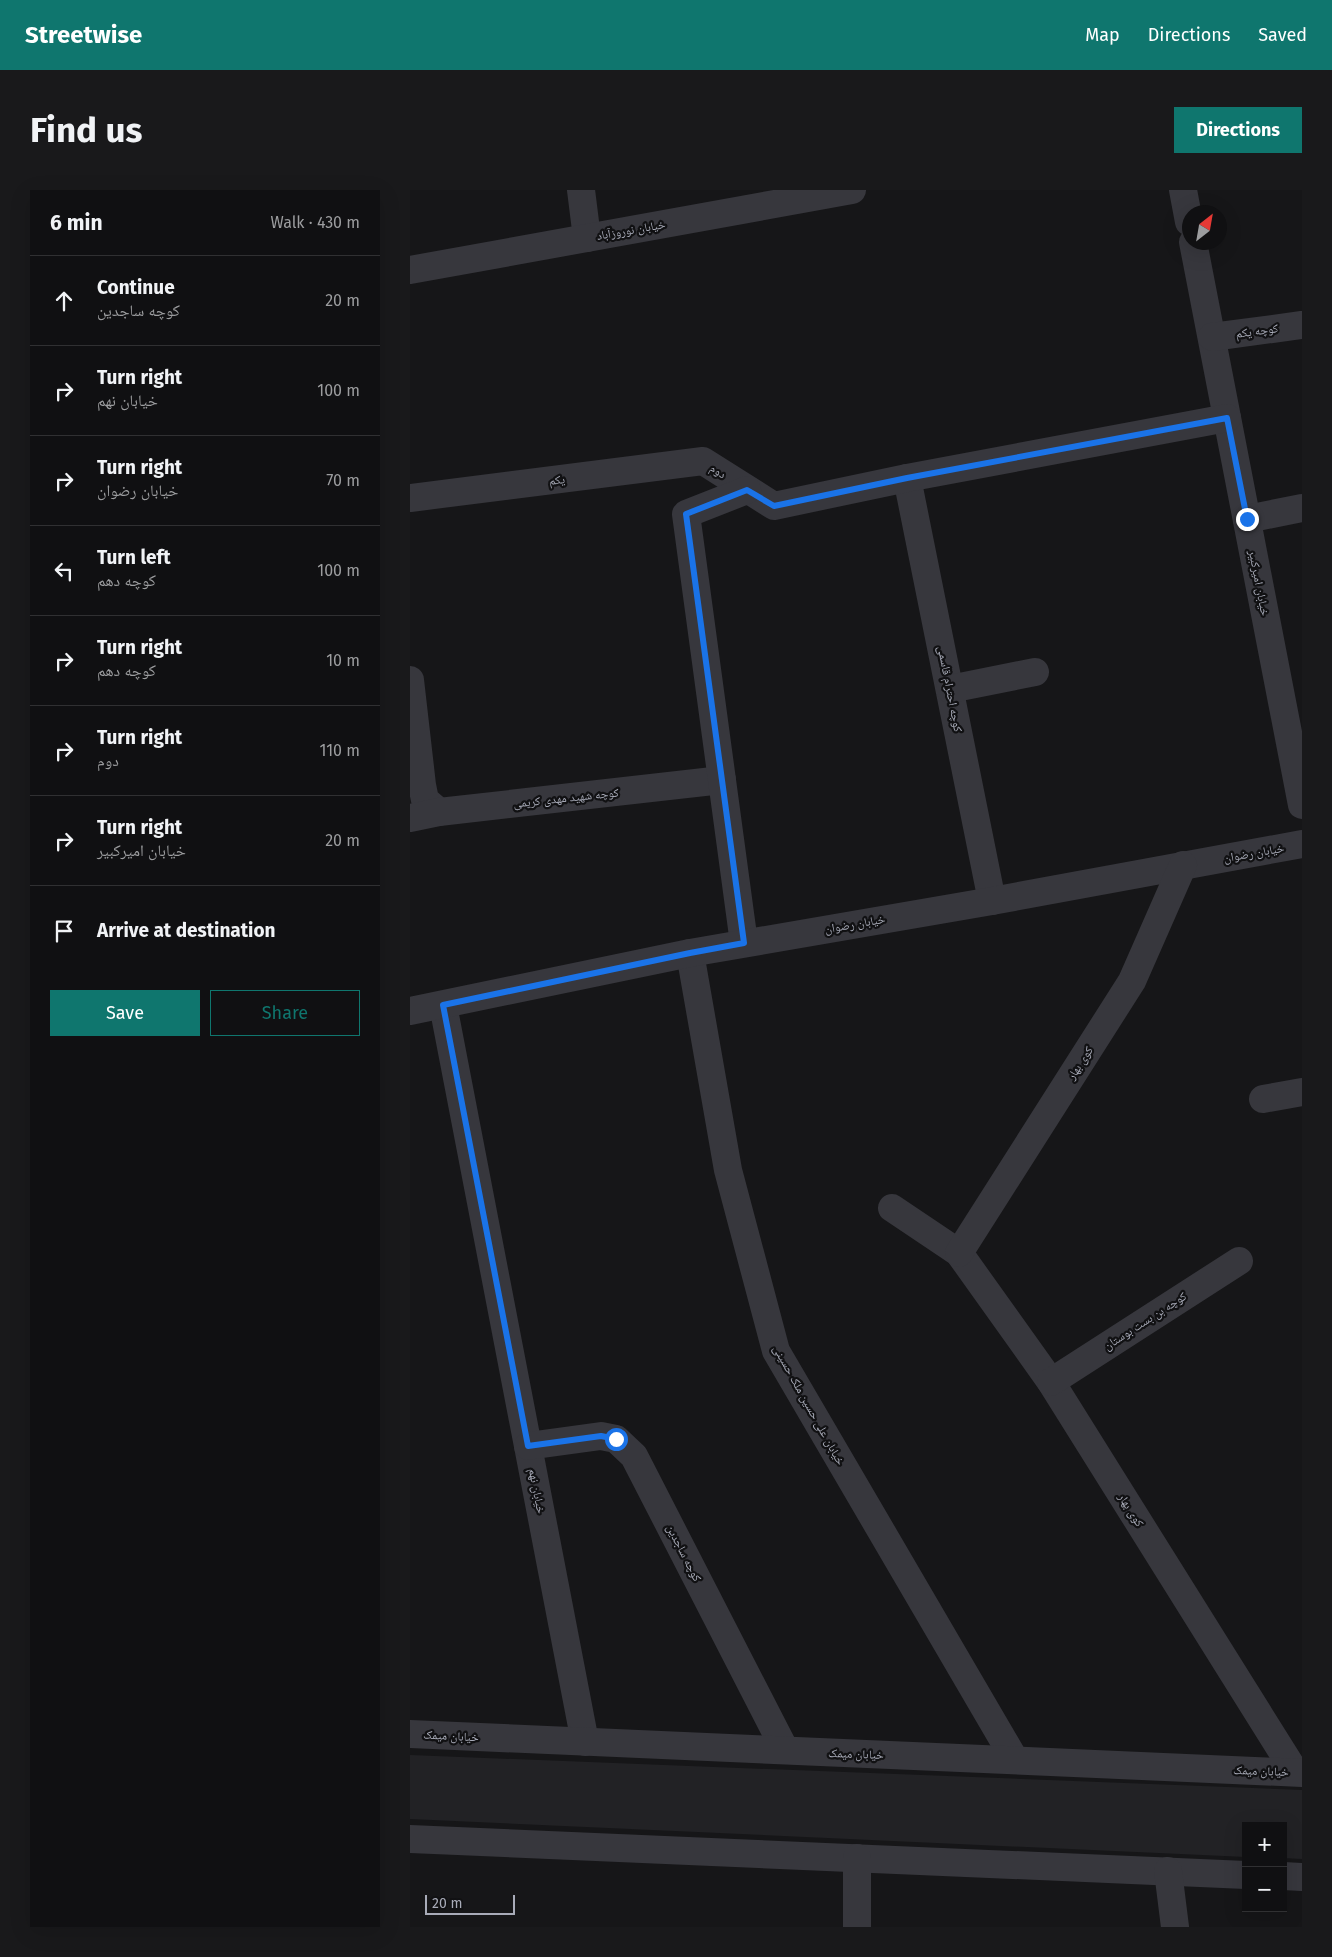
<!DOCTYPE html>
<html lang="en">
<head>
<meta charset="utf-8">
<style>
  body { margin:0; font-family:"Fira Sans","Noto Naskh Arabic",sans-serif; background:#19191b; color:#f1f3f6 }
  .controls { position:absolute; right:15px; bottom:15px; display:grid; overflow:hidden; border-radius:0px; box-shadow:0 5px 20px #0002 }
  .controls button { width:45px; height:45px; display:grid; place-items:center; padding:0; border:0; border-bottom:1px solid #303032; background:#101012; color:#f1f3f6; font:25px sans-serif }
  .compass { position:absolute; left:772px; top:15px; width:45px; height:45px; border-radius:50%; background:#101012; box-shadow:0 5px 20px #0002; rotate:31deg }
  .scale { position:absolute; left:15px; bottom:12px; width:90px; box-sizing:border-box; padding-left:5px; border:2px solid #a8abb8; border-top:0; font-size:14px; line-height:18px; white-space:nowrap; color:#a8abb8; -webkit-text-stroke:4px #111113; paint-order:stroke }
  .stop { position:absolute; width:15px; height:15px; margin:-11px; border:4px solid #1a73e8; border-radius:50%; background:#fff }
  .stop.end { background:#1a73e8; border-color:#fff; box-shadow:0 1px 5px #0008 }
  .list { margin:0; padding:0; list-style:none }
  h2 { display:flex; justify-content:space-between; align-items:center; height:65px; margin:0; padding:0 20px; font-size:21px }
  h2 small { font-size:16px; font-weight:400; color:#9c9d9f }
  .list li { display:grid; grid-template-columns:32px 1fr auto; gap:15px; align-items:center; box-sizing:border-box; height:90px; padding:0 20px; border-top:1px solid #303032 }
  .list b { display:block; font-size:19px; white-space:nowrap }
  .list p { margin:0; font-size:16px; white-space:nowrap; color:#9c9d9f }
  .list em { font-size:16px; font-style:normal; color:#9c9d9f }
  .actions { display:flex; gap:10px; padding:15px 20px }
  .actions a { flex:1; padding:11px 0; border:1px solid #0f766e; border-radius:0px; text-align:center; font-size:18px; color:#0f766e }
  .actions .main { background:#0f766e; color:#fff }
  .icon { flex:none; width:28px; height:28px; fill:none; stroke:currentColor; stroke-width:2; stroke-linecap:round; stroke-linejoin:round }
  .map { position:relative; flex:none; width:892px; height:1737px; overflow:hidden; border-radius:0px }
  header { display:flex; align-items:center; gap:30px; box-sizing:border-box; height:70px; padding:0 25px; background:#0f766e; color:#fff }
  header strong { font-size:24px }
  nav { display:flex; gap:28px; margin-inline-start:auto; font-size:18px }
  .intro { display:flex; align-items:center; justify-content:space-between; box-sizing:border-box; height:120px; padding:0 30px }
  h1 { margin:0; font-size:35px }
  .button { padding:12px 22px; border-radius:0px; background:#0f766e; color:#fff; font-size:18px; font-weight:700 }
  main { display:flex; gap:30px; padding:0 30px }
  aside { flex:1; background:#101012; border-radius:0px; box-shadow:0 5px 20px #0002 }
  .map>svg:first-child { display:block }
</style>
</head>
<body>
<header>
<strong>Streetwise</strong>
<nav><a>Map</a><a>Directions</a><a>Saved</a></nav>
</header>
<div class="intro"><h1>Find us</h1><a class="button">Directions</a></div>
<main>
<aside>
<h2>6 min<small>Walk · 430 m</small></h2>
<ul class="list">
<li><svg class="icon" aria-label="ahead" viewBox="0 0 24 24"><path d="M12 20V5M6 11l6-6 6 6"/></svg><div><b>Continue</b><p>کوچه ساجدین</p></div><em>20 m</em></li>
<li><svg class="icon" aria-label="right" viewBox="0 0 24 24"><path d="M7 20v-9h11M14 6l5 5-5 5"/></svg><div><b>Turn right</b><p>خیابان نهم</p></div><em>100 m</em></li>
<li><svg class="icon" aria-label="right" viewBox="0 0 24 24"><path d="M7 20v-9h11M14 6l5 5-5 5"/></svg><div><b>Turn right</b><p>خیابان رضوان</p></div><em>70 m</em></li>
<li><svg class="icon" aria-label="left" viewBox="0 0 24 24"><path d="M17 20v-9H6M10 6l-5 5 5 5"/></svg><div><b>Turn left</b><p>کوچه دهم</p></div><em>100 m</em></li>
<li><svg class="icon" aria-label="right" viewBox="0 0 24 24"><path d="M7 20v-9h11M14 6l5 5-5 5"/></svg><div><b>Turn right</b><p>کوچه دهم</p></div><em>10 m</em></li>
<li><svg class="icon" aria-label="right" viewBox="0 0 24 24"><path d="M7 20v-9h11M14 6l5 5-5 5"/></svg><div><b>Turn right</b><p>دوم</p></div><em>110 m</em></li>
<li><svg class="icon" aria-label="right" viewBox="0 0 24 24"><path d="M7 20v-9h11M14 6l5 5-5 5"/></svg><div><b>Turn right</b><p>خیابان امیرکبیر</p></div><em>20 m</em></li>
<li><svg class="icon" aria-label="arrive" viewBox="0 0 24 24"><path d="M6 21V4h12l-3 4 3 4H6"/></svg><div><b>Arrive at destination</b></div></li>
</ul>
<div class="actions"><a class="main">Save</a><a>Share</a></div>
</aside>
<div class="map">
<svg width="892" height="1737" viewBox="0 0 892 1737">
  <rect width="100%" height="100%" fill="#161618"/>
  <path fill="#222225" d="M0,1565L892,1600V1669L873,1668V1636H836V1667L0,1629Z"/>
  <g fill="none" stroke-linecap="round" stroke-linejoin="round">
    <g stroke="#37373d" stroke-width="28">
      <path d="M171,0L177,48"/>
      <path d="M773,0L779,32"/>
      <path d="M783,52L892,615"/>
      <path d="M0,80L442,0"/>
      <path d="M802,147L892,135"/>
      <path d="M497,288L582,711"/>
      <path d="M0,308L293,271L364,316L497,288L817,228"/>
      <path d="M837,329L892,318"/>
      <path d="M0,490L12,595L15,610L29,622"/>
      <path d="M540,499L625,482"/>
      <path d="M0,628L29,622L312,590"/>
      <path d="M334,753L276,324L337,300"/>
      <path d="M280,763L318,980L366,1161L605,1570"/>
      <path d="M33,815L175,1552"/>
      <path d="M0,821L280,763L582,711L892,654"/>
      <path d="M853,909L892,902"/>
      <path d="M482,1018L549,1063L641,1192L885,1582"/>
      <path d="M549,1063L722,791L773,675"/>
      <path d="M641,1192L829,1071"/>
      <path d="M118,1256L191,1246L206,1249L224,1266L375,1560"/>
      <path d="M0,1544L892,1583"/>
      <path d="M0,1649L836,1685"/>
      <path d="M447,1668V1737"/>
      <path d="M758,1681L765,1737"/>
      <path d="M873,1686L892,1687"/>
    </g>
  </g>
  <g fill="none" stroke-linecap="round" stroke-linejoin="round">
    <path stroke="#1a73e8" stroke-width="6" d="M206,1249L191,1246L118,1256L33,815L280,763L334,753L276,324L337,300L364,316L497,288L817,228L837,329"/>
  </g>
  <g text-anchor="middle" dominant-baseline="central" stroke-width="4.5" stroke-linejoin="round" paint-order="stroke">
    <g font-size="12" fill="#a8abb8" stroke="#111113">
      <text transform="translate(221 40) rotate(-10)">خیابان نوروزآباد</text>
      <text transform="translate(847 141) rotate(-8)">کوچه یکم</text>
      <text transform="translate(308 281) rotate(33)">دوم</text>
      <text transform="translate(147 290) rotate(-7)">یکم</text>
      <text transform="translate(849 393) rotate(79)">خیابان امیرکبیر</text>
      <text transform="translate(540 499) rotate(79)">کوچه احترام قاسمی</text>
      <text transform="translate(156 608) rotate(-6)">کوچه شهید مهدی کریمی</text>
      <text transform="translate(844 663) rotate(-10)">خیابان رضوان</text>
      <text transform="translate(445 734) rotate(-10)">خیابان رضوان</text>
      <text transform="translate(670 873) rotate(-57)">کوی بهار</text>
      <text transform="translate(735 1131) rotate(-33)">کوچه بن بست بوستان</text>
      <text transform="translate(399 1215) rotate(61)">خیابان علی حسین ملک حسینی</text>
      <text transform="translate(127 1301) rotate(79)">خیابان نهم</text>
      <text transform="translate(721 1320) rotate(58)">کوی بهار</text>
      <text transform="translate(274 1363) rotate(63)">کوچه ساجدین</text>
      <text transform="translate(41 1546) rotate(3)">خیابان میمک</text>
      <text transform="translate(446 1564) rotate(2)">خیابان میمک</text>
      <text transform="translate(851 1581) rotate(2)">خیابان میمک</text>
    </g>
  </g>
</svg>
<div class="controls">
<button>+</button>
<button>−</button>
</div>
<svg class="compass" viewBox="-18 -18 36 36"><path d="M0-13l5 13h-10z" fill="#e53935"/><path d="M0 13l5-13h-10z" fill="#9c9d9f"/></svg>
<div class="scale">20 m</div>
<div class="stop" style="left:206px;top:1249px"></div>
<div class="stop end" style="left:837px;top:329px"></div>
</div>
</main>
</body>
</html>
